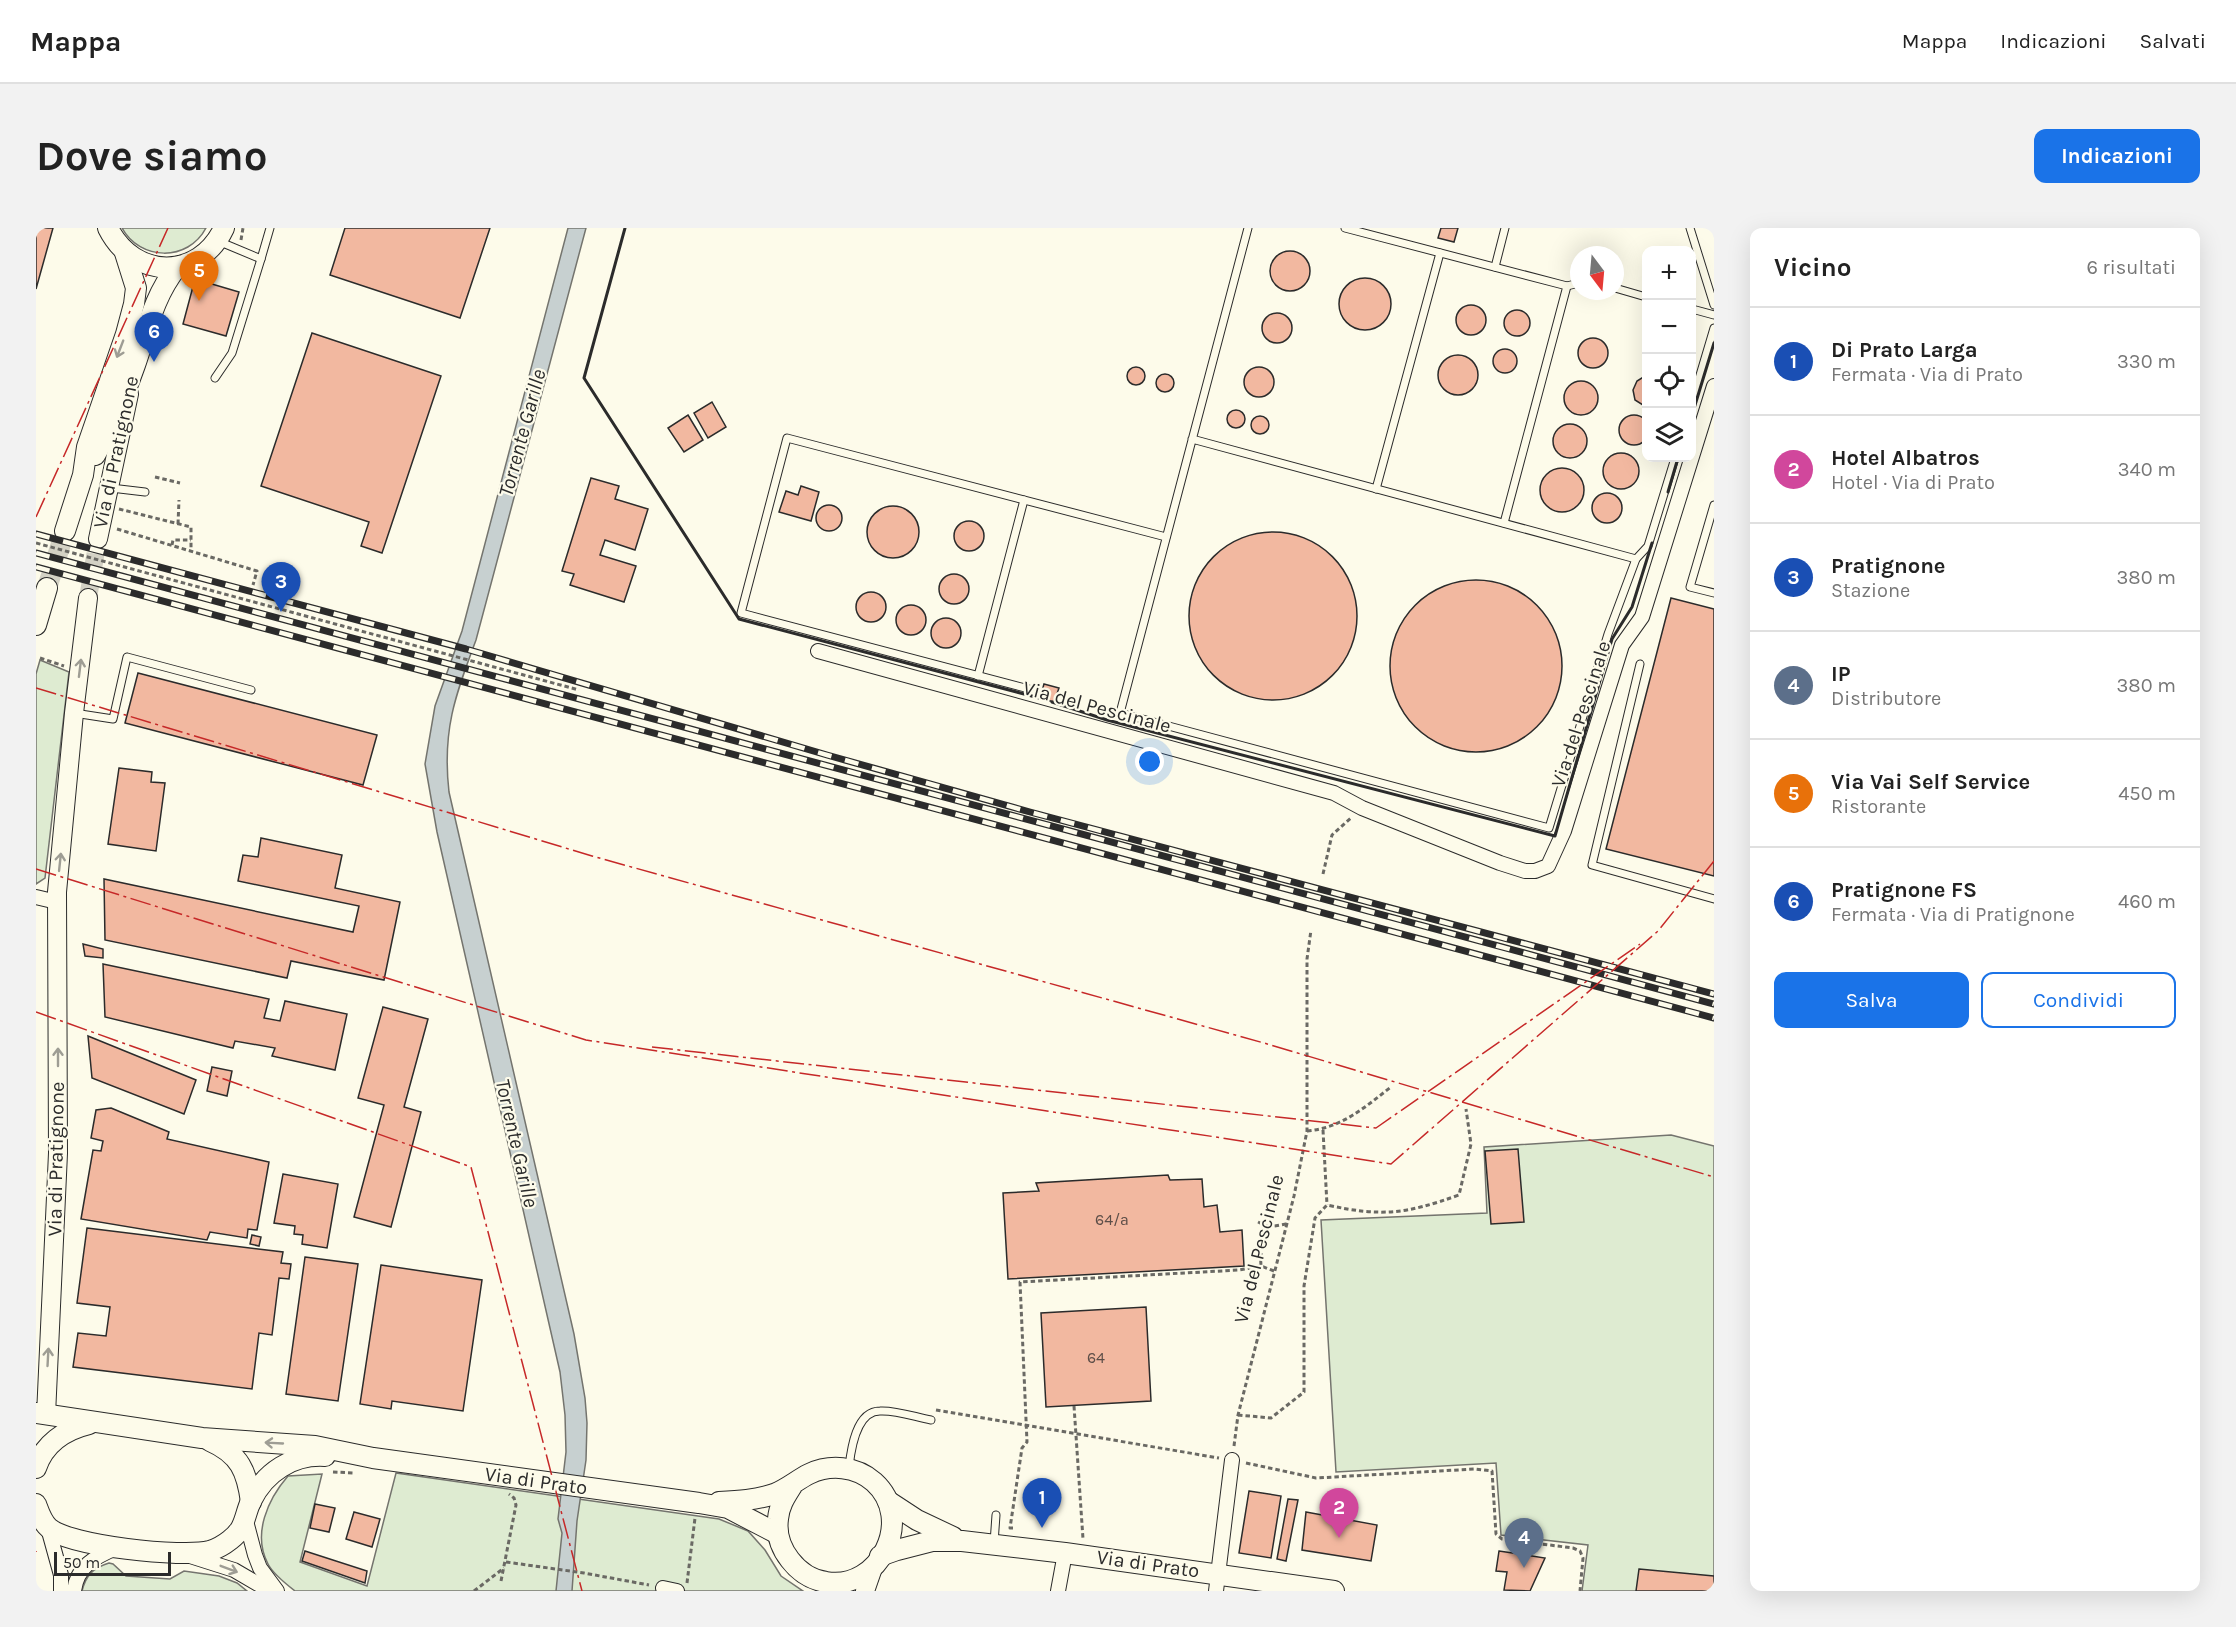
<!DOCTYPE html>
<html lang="it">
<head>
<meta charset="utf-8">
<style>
  body { margin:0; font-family:Karla,sans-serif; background:#f2f2f2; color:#222 }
  .controls { position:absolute; right:18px; top:18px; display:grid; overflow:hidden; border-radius:12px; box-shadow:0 6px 24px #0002 }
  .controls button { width:54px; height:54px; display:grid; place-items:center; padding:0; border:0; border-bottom:2px solid #e0e0e0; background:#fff; color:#222; font:30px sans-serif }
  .compass { position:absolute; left:1534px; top:18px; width:54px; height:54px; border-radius:50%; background:#fff; box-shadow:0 6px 24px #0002; rotate:164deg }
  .scale { position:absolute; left:18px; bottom:15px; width:117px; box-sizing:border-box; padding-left:6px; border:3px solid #2b2b2b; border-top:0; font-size:16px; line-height:21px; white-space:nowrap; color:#2b2b2b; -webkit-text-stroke:4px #fdfbea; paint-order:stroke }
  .you { position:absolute; left:1114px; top:534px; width:21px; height:21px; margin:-15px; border:4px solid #fff; border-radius:50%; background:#1a73e8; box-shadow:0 0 0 9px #1a73e833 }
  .badge { display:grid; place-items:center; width:39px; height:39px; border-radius:50%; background:#1a73e8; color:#fff; font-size:20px; font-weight:700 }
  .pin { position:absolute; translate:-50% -50px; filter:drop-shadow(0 2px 3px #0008) }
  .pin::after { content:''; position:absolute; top:32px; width:21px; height:18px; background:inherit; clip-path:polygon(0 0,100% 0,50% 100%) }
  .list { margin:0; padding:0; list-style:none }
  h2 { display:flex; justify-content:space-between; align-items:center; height:78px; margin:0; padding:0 24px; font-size:26px }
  h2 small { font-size:20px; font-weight:400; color:#767676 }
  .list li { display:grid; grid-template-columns:39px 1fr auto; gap:18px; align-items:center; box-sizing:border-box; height:108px; padding:0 24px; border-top:2px solid #e0e0e0 }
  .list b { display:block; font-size:22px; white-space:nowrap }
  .list p { margin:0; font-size:20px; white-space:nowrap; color:#767676 }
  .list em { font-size:20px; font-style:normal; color:#767676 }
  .actions { display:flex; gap:12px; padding:18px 24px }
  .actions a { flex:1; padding:14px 0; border:2px solid #1a73e8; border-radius:12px; text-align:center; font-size:21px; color:#1a73e8 }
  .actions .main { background:#1a73e8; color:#fff }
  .icon { flex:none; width:33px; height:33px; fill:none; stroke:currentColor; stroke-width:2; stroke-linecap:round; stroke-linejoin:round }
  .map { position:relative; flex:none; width:1678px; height:1363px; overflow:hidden; border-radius:12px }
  header { display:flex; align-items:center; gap:36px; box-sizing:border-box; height:84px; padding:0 30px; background:#fff; border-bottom:2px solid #e0e0e0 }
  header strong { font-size:28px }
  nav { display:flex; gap:33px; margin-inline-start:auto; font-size:21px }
  .intro { display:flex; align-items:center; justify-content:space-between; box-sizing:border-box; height:144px; padding:0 36px }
  h1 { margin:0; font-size:42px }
  .button { padding:15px 27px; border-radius:12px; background:#1a73e8; color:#fff; font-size:21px; font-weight:700 }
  main { display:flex; gap:36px; padding:0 36px }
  aside { flex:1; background:#fff; border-radius:12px; box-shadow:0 6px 24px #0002 }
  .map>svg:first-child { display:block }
</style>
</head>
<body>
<header>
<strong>Mappa</strong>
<nav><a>Mappa</a><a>Indicazioni</a><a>Salvati</a></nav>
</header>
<div class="intro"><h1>Dove siamo</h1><a class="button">Indicazioni</a></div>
<main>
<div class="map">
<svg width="1678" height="1363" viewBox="0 0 1678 1363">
  <rect width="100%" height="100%" fill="#fdfbea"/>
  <g fill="#deebd1" stroke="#74746e" stroke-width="1.5">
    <path d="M86,0H170C152,34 104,33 86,0Z"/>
    <path d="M4,432L33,444L9,650L0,656V446Z"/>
    <path d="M1635,907L1678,918V1363H1546L1552,1317L1465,1307L1460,1235L1300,1244L1285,992L1451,985L1448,919Z"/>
    <path d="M360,1245L683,1291L712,1303L729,1322L745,1348L767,1363H259C250,1356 237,1346 232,1336C216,1306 232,1271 252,1248L286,1246L264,1334L331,1358Z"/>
    <path d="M73,1335L77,1336L90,1348L134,1351L148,1343L183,1348L201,1355L211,1363H46C50,1347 57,1340 73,1335Z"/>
  </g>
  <path fill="#c7d0d0" stroke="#74746e" stroke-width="1.5" d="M532,0H550L440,412C419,468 406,503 413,564L538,1106L549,1170L551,1195L550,1232L541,1293L536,1363H520L526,1305L522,1291L530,1224L529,1187L524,1144L401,604L389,536L399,478L426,403Z"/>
  <g fill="#f2b8a0" stroke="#2b2b2b" stroke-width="1.5">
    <path d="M0,0H17L0,61Z"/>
    <path d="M309,0H454L424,90L294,47Z"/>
    <path d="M1405,0H1422L1418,14L1402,10Z"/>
    <circle cx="1254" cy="43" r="20"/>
    <circle cx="1329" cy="76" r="26"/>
    <path d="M159,51L203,64L190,108L147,96Z"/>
    <circle cx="1435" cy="92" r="15"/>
    <circle cx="1481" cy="95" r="13"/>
    <circle cx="1241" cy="100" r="15"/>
    <path d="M276,105L405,148L346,325L325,318L333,294L225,258Z"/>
    <circle cx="1557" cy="125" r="15"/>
    <circle cx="1469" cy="133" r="12"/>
    <circle cx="1422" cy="147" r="20"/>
    <circle cx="1223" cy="154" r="15"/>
    <circle cx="1100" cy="148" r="9"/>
    <circle cx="1129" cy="155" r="9"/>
    <path d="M1609,148H1610V179L1599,172L1597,162L1601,153Z"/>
    <circle cx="1545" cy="170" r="17"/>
    <path d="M676,174L690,199L672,210L658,185Z"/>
    <circle cx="1200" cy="191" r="9"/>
    <circle cx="1598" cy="202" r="15"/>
    <path d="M652,187L667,212L648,224L632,200Z"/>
    <circle cx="1224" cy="197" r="9"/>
    <circle cx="1534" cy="213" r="17"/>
    <circle cx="1585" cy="243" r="18"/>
    <circle cx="1526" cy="262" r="22"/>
    <path d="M555,250L583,258L579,271L612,281L599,322L569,312L564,327L600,338L588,374L534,357L538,346L526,343Z"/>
    <path d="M765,258L783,264L775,293L743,284L750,263L762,267Z"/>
    <circle cx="1571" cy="280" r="15"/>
    <circle cx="793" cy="290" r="13"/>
    <circle cx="857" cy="304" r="26"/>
    <circle cx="933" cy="308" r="15"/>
    <circle cx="1237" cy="388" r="84"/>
    <circle cx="918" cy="361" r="15"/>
    <circle cx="1440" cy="438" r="86"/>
    <circle cx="835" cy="379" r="15"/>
    <path d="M1635,370L1678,381V648L1570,621Z"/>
    <circle cx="875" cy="392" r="15"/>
    <circle cx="910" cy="405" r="15"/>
    <path d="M102,445L341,507L327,557L89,495Z"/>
    <path d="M1008,456L1023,460L1018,474L1004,470Z"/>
    <path d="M83,540L116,544L115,554L129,555L120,623L72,616Z"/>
    <path d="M225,610L306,627L299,660L364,674L348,752L255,733L251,750L69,712L68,651L317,704L323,678L202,653L207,627L222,629Z"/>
    <path d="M47,716L67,721V730L49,728Z"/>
    <path d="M67,736L233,771L228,790L244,793L249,773L311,786L299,842L236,828L239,820L199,813L197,820L69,789Z"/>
    <path d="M347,779L392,791L368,879L385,884L355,999L318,989L348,877L322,870Z"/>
    <path d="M52,808L160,852L148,886L56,850Z"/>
    <path d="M176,839L196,843L191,868L171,863Z"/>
    <path d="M75,880L133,904L131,911L233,934L221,1002L212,1001L211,1010L174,1004L171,1012L45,991L57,922L65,923L67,913L55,910L60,882Z"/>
    <path d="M1482,921L1488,994L1455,996L1449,923Z"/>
    <path d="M247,946L302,956L291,1020L266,1016L267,1007L258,1006L259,998L238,995Z"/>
    <path d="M1132,947L1134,952L1166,951L1168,979L1181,977L1184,1004L1206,1002L1208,1038L972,1051L967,965L1003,963L1000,955Z"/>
    <path d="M51,1000L247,1024L245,1035L255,1036L253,1051L243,1050L236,1107L223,1105L216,1161L37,1139L42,1105L70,1108L74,1079L41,1075Z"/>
    <path d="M216,1007L225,1009L223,1018L214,1016Z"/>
    <path d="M269,1029L322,1036L302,1173L250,1166Z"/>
    <path d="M345,1037L446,1052L427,1183L356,1173L355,1181L324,1176Z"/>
    <path d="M1110,1079L1115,1173L1010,1179L1005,1085Z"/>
    <path d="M1213,1263L1245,1268L1235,1330L1203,1325Z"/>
    <path d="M1252,1271L1262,1272L1250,1333L1241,1331Z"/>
    <path d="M279,1276L299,1280L293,1304L274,1300Z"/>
    <path d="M318,1284L344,1291L336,1319L310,1311Z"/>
    <path d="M1270,1284L1341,1297L1335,1333L1266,1322Z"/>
    <path d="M269,1323L331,1343L329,1355L266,1333Z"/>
    <path d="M1463,1323L1509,1330L1494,1363L1468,1362L1471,1344L1460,1343Z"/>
    <path d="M1603,1341L1678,1348V1363H1600Z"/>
  </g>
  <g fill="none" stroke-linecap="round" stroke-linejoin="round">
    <path stroke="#d3d1c4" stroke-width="18" stroke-dasharray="18 9" stroke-linecap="butt" d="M52,370L62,311"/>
    <path stroke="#d3d1c4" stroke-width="20" stroke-dasharray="20 10" stroke-linecap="butt" d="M11,360L29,303"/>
    <g stroke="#2b2b2b" stroke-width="9">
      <g id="service">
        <path d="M1309,0L1531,58L1468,295"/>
        <path d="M1654,0L1678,77"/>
        <path d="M182,13L225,31L234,0"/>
        <path d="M1459,39L1469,0"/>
        <path d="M1531,58L1543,55"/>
        <path d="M1579,60L1610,69"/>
        <path d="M1656,81L1678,87"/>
        <path d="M179,150L196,125L225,31"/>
        <path d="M1656,174L1678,100"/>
        <path d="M1156,211L1600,331L1572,406L1513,600L1084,485L1212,0"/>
        <path d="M75,260L109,264"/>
        <path d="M1340,261L1404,25"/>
        <path d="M1678,277L1654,359L1678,365"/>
        <path d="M1600,331L1612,318L1639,230"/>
        <path d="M1604,436L1556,637L1678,671"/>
        <path d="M942,448L988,272"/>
        <path d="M993,461L705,385L751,210L1130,309"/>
        <path d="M38,485L77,491L91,429L215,462"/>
        <path d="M813,1239C815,1221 820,1183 844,1183C860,1182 879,1189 895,1192"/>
        <path d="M958,1315L960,1287"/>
      </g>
    </g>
    <g stroke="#2b2b2b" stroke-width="16">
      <g id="minor">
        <path d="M782,423L1298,565L1326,580L1464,635L1489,643H1499L1512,638L1528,603L1586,417L1606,389L1678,158"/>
        <path d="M0,669L21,674"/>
        <path d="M210,1293L219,1327L224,1340L241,1363"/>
        <path d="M12,1300L25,1347V1363"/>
        <path d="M154,1328L198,1342L234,1363"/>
        <path d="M627,1360L641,1363"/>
        <path d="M38,1363C41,1338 59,1329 80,1320"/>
        <path d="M1022,1363L1029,1325"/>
        <path d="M1180,1363L1196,1232"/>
      </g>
    </g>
    <g stroke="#2b2b2b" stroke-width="20">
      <g id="tertiary">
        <path d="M62,311L93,166"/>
        <path d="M10,1187L22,925L21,664L38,485L52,370"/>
        <path d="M829,1363L838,1337"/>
      </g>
    </g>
    <g stroke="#2b2b2b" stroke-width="22">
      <g id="secondary">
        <path d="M72,0C98,52 163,53 188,0"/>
        <path d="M59,227C74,202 89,165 99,137C111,103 117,69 141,39"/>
        <path d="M29,303L47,247L51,219L90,106L98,76L100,60L89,25"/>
        <path d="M0,397L11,360"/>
        <path d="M0,1185L166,1210L279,1218L337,1230L663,1275L692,1280L742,1306"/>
        <path d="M174,1213C204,1226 211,1244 215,1274"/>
        <path d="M0,1240C8,1216 28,1202 53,1196"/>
        <path d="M852,1273L881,1292L917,1309"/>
        <path d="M683,1274C702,1273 720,1272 738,1266C751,1261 761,1252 773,1246C794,1236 820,1238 838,1254C879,1291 844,1363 790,1354C762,1350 738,1320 742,1291C743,1278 749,1269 756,1258"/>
        <path d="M0,1276C3,1284 6,1294 13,1300C33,1318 147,1330 174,1323C180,1321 189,1316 194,1312C210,1300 208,1288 215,1273C229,1244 257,1226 289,1228"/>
        <path d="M844,1328L861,1322L896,1313H926L1029,1325L1298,1363"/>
      </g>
    </g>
    <g stroke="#6a6964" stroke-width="3" stroke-dasharray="4.5 3" stroke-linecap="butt">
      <path d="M205,12L207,0"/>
      <path d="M119,249L144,255"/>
      <path d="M83,281L155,299V323"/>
      <path d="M142,296L143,272"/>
      <path d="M81,301L221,343L217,357"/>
      <path d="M0,315L543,462"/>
      <path d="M136,317L137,312H155"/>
      <path d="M4,430L28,438"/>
      <path d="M1287,646L1296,607L1316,589"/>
      <path d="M1287,902L1291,977"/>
      <path d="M1271,903C1306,900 1329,879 1355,859"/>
      <path d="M1222,994L1233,999"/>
      <path d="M1238,1043L1225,1038C1224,1024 1226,1011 1233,999L1250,996"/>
      <path d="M1038,1178L1047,1311"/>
      <path d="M900,1182L1183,1230"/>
      <path d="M1202,1187L1235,1190L1268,1164V1058L1279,990L1291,977C1346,989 1370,986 1423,967L1435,916L1430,881"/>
      <path d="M1198,1218L1202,1187L1258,968L1271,903V731L1275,702"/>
      <path d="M1210,1235L1280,1250L1439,1241L1456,1243L1460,1306L1466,1311L1537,1320L1544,1323L1547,1330L1544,1363"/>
      <path d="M297,1244L318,1245"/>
      <path d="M977,1300H974L986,1220L991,1214L984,1054L1203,1042L1225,1038"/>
      <path d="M470,1334L548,1345L613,1357"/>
      <path d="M465,1353L480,1277L478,1270L473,1266"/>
      <path d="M651,1355L659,1290"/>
      <path d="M438,1363L468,1340"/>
    </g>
    <use href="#service" stroke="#fdfbea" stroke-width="7"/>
    <use href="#minor" stroke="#fdfbea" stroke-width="14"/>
    <use href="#tertiary" stroke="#fdfbea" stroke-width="18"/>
    <use href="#secondary" stroke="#fdfbea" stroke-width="20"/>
    <g stroke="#2b2b2b" stroke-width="7">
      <g id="rail">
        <path d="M0,306L430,421L791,527L994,584L1678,766"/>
        <path d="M0,325L1678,776"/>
        <path d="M0,339L1678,790"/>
      </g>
    </g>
    <use href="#rail" stroke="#fdfbea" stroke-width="4.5" stroke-dasharray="14" stroke-linecap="butt"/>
    <g stroke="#2b2b2b" stroke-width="3">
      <path d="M589,0L548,150L703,391L1007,471"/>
      <path d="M1656,187L1678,115"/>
      <path d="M1632,264L1642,230"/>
      <path d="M1016,474L1071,492L1519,608L1576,411L1596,379L1616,315"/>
    </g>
    <g stroke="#c62828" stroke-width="1.5" stroke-dasharray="21 4.5 3 4.5" stroke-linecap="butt">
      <path d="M0,289L132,0"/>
      <path d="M0,460L556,628L1228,815L1678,949"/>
      <path d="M0,641L550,812L1355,936L1622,703L1678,633"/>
      <path d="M0,784L435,939L546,1363"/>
      <path d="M616,819L1340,900L1604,716"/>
      <path d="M0,1323V1324"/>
    </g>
  </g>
  <defs><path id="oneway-shaft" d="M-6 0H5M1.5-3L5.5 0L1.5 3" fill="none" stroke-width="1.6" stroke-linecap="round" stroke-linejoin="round" transform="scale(1.5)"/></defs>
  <g stroke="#9e9d94">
    <use href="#oneway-shaft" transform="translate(84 121) rotate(111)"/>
    <use href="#oneway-shaft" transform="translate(44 440) rotate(-83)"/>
    <use href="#oneway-shaft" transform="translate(24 634) rotate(-84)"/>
    <use href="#oneway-shaft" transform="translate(22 829) rotate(-90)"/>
    <use href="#oneway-shaft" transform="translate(12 1129) rotate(-87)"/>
    <use href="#oneway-shaft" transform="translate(238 1215) rotate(-177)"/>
    <use href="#oneway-shaft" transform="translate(193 1341) rotate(21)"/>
  </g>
  <g text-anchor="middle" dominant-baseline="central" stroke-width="4.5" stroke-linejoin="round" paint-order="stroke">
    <g font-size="16" fill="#5d4e48">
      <text x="1076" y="991">64/a</text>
      <text x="1060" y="1129">64</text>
    </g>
    <g font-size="20" fill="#2b2b2b" stroke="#fdfbea">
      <text transform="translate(80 224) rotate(-78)">Via di Pratignone</text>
      <text transform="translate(1061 479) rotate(15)">Via del Pescinale</text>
      <text transform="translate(1545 486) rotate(-72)">Via del Pescinale</text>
      <text transform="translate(20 931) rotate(-89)">Via di Pratignone</text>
      <text transform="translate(1223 1021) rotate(-76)">Via del Pescinale</text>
      <text transform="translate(500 1253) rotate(8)">Via di Prato</text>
      <text transform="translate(1112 1336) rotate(8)">Via di Prato</text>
    </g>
    <g font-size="21" font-style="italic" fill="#2b2b2b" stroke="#fdfbea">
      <text transform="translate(486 205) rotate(-75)">Torrente Garille</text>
      <text transform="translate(481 915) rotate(77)">Torrente Garille</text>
    </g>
  </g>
</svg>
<div class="controls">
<button>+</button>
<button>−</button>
<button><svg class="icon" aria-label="locate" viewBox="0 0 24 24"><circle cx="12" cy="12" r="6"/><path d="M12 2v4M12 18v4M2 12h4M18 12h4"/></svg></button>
<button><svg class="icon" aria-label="layers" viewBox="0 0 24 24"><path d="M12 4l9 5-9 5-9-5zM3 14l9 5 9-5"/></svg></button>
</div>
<svg class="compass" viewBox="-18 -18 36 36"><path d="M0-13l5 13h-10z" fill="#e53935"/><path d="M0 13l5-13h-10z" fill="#767676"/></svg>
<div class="scale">50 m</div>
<div class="you"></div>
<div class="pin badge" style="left:1006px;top:1300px;background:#1a4fb4">1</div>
<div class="pin badge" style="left:1303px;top:1310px;background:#d1479c">2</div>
<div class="pin badge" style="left:245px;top:384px;background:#1a4fb4">3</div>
<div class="pin badge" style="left:1488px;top:1340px;background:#5c6f8a">4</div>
<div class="pin badge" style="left:163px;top:73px;background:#e8710a">5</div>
<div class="pin badge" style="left:118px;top:134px;background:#1a4fb4">6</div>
</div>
<aside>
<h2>Vicino<small>6 risultati</small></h2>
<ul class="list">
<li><span class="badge" style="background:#1a4fb4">1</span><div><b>Di Prato Larga</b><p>Fermata · Via di Prato</p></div><em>330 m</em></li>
<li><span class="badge" style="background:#d1479c">2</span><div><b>Hotel Albatros</b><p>Hotel · Via di Prato</p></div><em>340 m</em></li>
<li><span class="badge" style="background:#1a4fb4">3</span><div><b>Pratignone</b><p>Stazione</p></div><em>380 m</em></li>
<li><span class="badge" style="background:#5c6f8a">4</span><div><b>IP</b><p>Distributore</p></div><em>380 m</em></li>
<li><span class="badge" style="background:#e8710a">5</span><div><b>Via Vai Self Service</b><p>Ristorante</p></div><em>450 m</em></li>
<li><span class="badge" style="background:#1a4fb4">6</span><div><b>Pratignone FS</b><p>Fermata · Via di Pratignone</p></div><em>460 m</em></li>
</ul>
<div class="actions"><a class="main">Salva</a><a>Condividi</a></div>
</aside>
</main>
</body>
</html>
